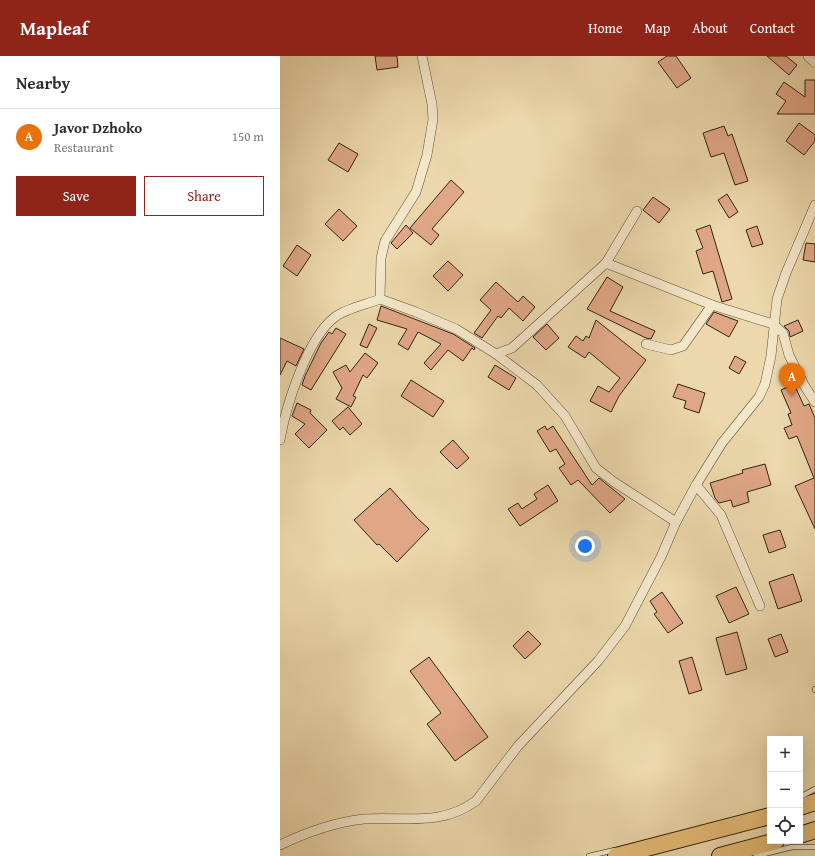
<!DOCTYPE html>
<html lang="en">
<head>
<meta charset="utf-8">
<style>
  body { margin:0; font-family:"Gentium Book Plus",serif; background:#f2f2f3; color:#2b2b33 }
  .controls { position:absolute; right:12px; bottom:12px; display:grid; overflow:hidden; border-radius:0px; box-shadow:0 4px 16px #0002 }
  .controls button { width:36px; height:36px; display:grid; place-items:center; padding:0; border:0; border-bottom:1px solid #e1e1e2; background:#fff; color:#2b2b33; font:20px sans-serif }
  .you { position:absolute; left:305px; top:490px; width:14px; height:14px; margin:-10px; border:3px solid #fff; border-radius:50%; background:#1a73e8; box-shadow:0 0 0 6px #1a73e833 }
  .badge { display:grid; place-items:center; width:26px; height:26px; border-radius:50%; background:#8f2418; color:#fff; font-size:13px; font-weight:700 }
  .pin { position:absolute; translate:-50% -33px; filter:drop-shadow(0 1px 2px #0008) }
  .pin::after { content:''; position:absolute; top:21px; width:14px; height:12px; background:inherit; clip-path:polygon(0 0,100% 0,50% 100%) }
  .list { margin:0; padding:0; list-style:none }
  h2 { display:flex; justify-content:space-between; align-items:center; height:52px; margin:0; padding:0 16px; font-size:17px }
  h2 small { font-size:13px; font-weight:400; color:#7c7c81 }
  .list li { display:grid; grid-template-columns:26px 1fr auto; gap:12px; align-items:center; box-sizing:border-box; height:56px; padding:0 16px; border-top:1px solid #e1e1e2 }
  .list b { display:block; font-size:15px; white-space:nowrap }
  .list p { margin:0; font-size:13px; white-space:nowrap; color:#7c7c81 }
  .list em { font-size:13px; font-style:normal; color:#7c7c81 }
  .actions { display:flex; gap:8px; padding:12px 16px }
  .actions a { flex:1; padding:9px 0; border:1px solid #8f2418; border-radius:0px; text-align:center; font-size:14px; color:#8f2418 }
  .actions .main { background:#8f2418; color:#fff }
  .icon { flex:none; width:22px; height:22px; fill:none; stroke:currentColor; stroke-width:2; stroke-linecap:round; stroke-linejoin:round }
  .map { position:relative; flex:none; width:535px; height:800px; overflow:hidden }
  header { display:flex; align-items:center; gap:24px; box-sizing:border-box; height:56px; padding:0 20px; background:#8f2418; color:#fff }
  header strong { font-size:19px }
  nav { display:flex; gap:22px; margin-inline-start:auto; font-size:14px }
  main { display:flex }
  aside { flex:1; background:#fff }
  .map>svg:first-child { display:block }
</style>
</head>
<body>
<header>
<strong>Mapleaf</strong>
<nav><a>Home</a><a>Map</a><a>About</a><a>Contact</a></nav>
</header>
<main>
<aside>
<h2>Nearby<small></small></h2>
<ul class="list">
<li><span class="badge" style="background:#e8710a">A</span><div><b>Javor Dzhoko</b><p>Restaurant</p></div><em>150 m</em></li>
</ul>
<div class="actions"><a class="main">Save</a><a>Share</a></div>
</aside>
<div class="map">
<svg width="535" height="800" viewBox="0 0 535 800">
  <rect width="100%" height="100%" fill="#ecd8ac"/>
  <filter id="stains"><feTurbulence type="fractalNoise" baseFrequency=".005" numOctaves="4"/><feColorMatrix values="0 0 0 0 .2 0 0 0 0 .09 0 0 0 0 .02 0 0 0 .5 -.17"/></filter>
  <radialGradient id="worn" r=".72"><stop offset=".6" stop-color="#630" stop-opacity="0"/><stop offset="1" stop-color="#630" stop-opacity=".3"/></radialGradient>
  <g fill="#e0a786" stroke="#33230e">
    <path d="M95,0H117L118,11L97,14Z"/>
    <path d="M387,0H396L411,22L397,32L378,6Z"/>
    <path d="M487,0H506L517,9L509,19Z"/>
    <path d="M525,24H535V58H497L506,45L496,38L504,26L525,41Z"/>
    <path d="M519,67L535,79V85L524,99L506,85Z"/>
    <path d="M444,70L448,80L452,78L468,125L455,129L444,97L431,101L423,77Z"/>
    <path d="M59,87L78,98L68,116L48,104Z"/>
    <path d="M171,124L184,136L152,173L159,179L151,189L130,172Z"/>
    <path d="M447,138L458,156L449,162L438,144Z"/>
    <path d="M373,141L390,153L379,167L363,154Z"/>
    <path d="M59,153L77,170L63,185L45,168Z"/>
    <path d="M126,169L133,177L117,193L111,187Z"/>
    <path d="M430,169L452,243L442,246L433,215L423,218L416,195L423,192L416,174Z"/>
    <path d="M477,170L483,188L472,191L466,174Z"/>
    <path d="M526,187L535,188V206L523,204Z"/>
    <path d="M17,189L31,199L17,220L3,210Z"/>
    <path d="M168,205L183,219L168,235L153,220Z"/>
    <path d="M327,221L343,231L330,255L375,275L371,283L366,282L307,253Z"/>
    <path d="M216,226L238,246L243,240L255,251L243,265L229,252L221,262L218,260L202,282L194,277L211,254L200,244Z"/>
    <path d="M101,250L173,278L195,292L194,294L192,292L183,305L168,294L151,314L144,307L161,288L138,276L128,294L118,288L127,273L97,264Z"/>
    <path d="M434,256L458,265L449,281L426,268Z"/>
    <path d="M316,264L366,304L339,340L331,356L310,345L318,330L329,336L340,322L309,296L305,302L288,291L296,280L303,285L306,280L309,282Z"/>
    <path d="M518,264L523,275L510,281L509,275L504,270Z"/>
    <path d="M89,268L97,272L87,292L80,289Z"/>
    <path d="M267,268L279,282L266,294L253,281Z"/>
    <path d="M56,272L66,278L31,334L22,329L25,320L41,287L49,276L52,278Z"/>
    <path d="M0,282L24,293L16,310L7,305L0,319Z"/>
    <path d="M85,297L98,307L87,322L83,319L73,340L76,341L71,351L56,343L62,332L53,316L66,309L70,316Z"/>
    <path d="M455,300L466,306L459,318L449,312Z"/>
    <path d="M215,309L236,322L229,334L208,321Z"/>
    <path d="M131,324L164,345L153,361L121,340Z"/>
    <path d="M398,328L425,337L419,357L404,352L406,345L393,341Z"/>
    <path d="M514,328L524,350L529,348L535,362V473L515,430L534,422L517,380L509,383L504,372L512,369L508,358L511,357L501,334Z"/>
    <path d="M17,347L31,354L30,357L47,374L29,392L15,378L25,368L12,360Z"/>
    <path d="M68,351L82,368L70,379L63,371L60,374L52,365Z"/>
    <path d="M265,370L267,374L273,370L312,429L319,422L345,443L330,457L298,424L291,429L279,412L285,408L276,393L270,396L257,375Z"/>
    <path d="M173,384L189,402L177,413L160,396Z"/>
    <path d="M485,408L491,429L467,436L469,446L453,451L451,444L439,447L435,442L430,427L463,417L462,414Z"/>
    <path d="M268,429L278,445L240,470L228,453L238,447L242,453L257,443L254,438Z"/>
    <path d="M110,432L137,462L149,473L117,506L99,488L97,489L74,464Z"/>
    <path d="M500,474L506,491L489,497L483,479Z"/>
    <path d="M513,518L522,545L498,553L489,526Z"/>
    <path d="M456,531L469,558L449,567L436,540Z"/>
    <path d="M382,536L403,567L388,577L374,558L377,556L370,545Z"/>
    <path d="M248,575L261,588L245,603L233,590Z"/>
    <path d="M457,576L467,613L446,619L436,582Z"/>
    <path d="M501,578L508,596L495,601L488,583Z"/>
    <path d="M149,601L208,681L175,705L147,668L161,657L130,615Z"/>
    <path d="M412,601L422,634L409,638L399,605Z"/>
  </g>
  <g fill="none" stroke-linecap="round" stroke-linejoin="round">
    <g stroke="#615036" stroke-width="6">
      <g id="lane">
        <path d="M535,633V634"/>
        <path d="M520,741L535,733"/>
        <path d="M309,800L335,794"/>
        <path d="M476,800L512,791H535"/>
      </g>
    </g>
    <g stroke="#615036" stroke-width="10">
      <g id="street">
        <path d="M142,0L152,48L153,63L147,99L136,136L105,185L101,202L100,243L136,256L176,273L216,298L257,329L285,360L316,412L334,426L396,466"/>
        <path d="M528,0L535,7"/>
        <path d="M326,207L432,249L493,268L503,277L509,299L524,329L535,346"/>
        <path d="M366,288L391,294L403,290L432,249"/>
        <path d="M216,298L232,292L326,207L357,155"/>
        <path d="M0,384C6,350 27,282 55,261C65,253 88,248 100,243"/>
        <path d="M416,429L441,459L480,550"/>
        <path d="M0,789C25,777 56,766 84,763C125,760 160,771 196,745L238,690L318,605L345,570L381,501L396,466L416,429L442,387L479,341L485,328L491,300L497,243L506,217L535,149"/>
      </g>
    </g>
    <g stroke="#33230e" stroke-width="18">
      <g id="highway">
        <path d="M520,751L535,746"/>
        <path d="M520,779L535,774"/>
        <path d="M336,800L490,760"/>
        <path d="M440,800L496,785"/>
      </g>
    </g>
    <use href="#lane" stroke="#f3e6c9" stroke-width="4.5"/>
    <use href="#street" stroke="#f3e6c9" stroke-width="9"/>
    <use href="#highway" stroke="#e6bc76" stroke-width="16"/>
  </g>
  <rect width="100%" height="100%" filter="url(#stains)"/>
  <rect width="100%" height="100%" fill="url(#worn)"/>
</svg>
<div class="controls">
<button>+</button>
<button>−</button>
<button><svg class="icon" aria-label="locate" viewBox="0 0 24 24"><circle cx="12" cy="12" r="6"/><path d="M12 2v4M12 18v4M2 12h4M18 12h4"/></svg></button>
</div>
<div class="you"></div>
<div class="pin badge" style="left:512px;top:340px;background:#e8710a">A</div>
</div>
</main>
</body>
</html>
